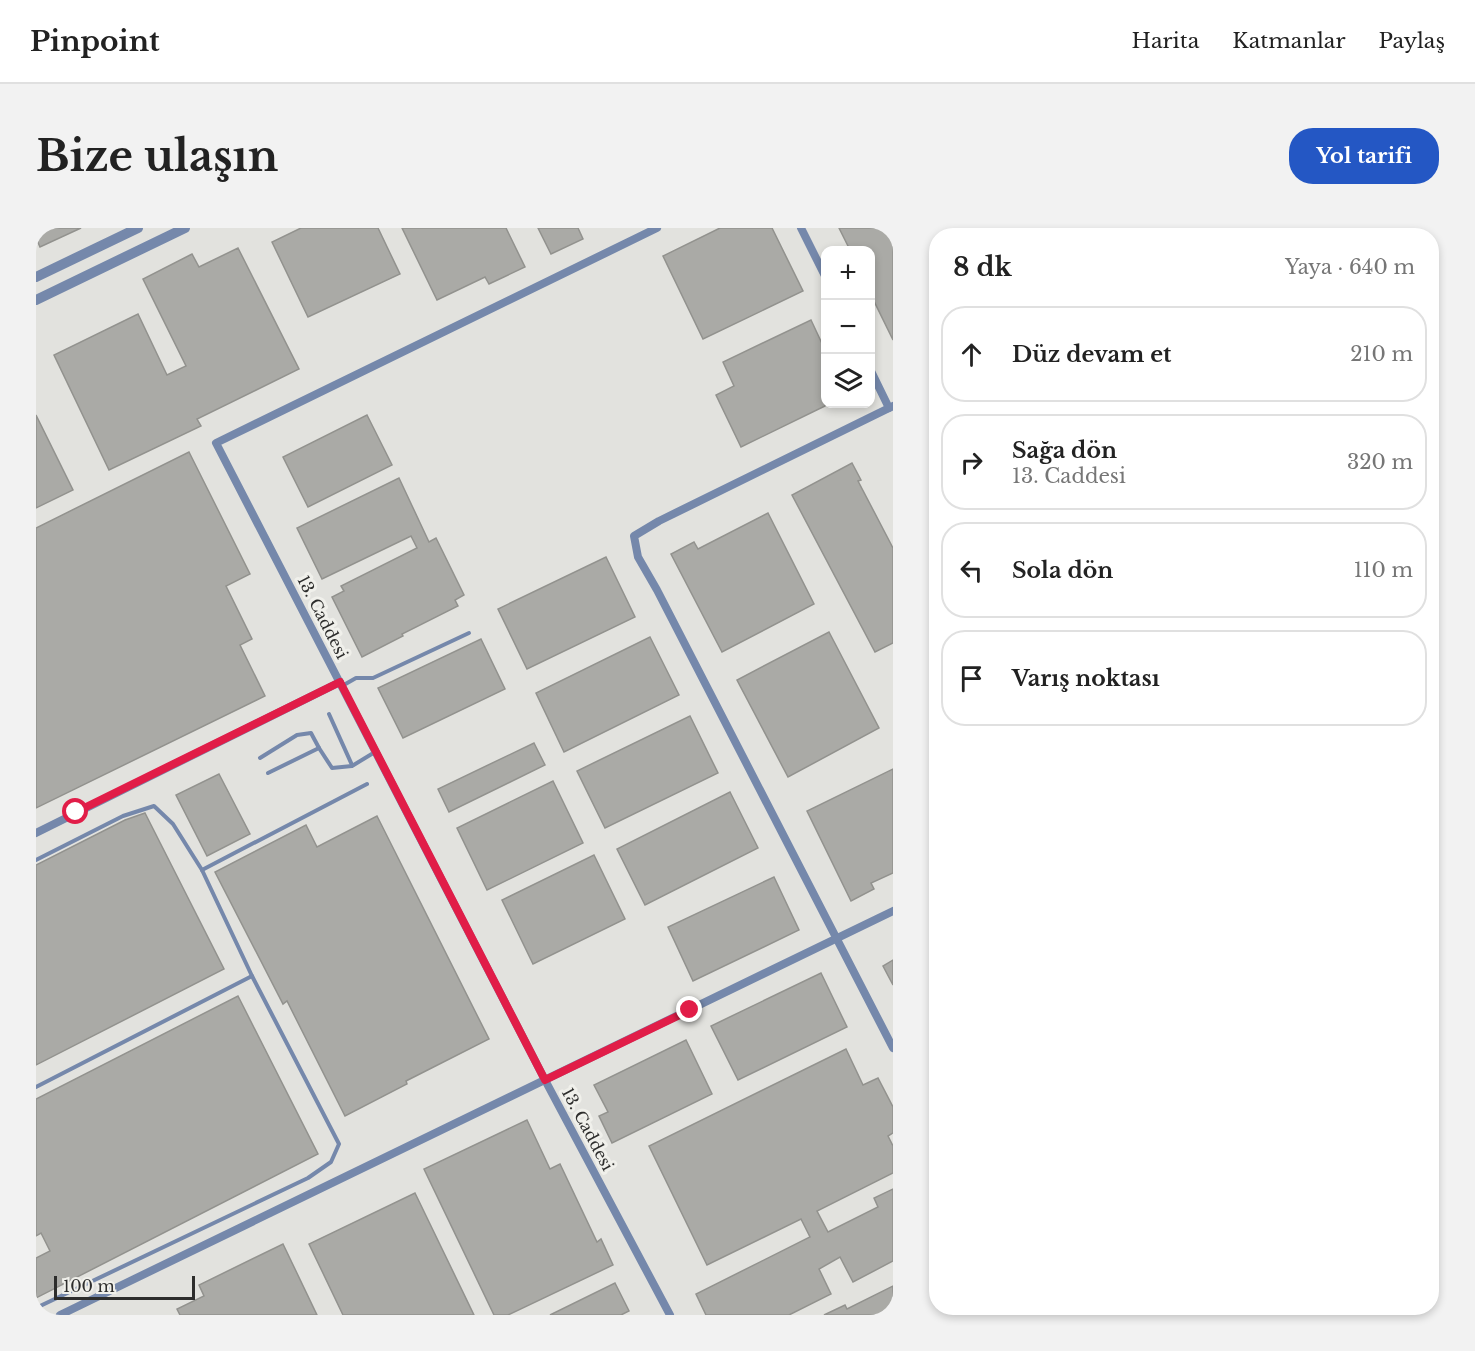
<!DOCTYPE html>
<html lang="tr">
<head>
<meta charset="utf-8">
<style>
  body { margin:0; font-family:"Libre Baskerville",serif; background:#f2f2f2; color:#222 }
  .controls { position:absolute; right:18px; top:18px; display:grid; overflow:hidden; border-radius:12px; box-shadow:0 3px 9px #0003 }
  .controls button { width:54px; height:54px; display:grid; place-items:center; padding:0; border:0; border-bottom:2px solid #e0e0e0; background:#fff; color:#222; font:30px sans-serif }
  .scale { position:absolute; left:18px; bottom:15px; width:141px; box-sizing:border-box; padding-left:6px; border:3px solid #2d2d2c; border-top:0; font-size:16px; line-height:21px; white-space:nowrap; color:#2d2d2c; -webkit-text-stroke:4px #f0f0eb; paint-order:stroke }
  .stop { position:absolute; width:18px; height:18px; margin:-14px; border:4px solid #e11d48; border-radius:50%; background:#fff }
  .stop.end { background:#e11d48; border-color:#fff; box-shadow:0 2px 6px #0008 }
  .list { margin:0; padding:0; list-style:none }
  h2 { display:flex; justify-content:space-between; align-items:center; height:78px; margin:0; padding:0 24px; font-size:26px }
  h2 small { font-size:20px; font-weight:400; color:#767676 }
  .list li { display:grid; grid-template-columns:39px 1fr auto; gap:18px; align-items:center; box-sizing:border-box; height:96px; margin:0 12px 12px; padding:0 12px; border:2px solid #e0e0e0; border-radius:24px }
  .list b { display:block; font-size:22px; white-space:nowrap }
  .list p { margin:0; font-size:20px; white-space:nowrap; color:#767676 }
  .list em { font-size:20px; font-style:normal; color:#767676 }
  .icon { flex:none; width:33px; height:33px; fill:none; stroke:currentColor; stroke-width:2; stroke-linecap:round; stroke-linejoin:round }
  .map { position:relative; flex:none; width:857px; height:1087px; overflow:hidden; border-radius:24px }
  header { display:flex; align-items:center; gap:36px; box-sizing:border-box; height:84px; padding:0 30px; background:#fff; border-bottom:2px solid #e0e0e0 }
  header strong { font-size:28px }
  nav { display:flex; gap:33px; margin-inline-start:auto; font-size:21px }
  .intro { display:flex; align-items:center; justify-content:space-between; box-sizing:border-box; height:144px; padding:0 36px }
  h1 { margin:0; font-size:42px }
  .button { padding:15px 27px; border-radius:24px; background:#2457c4; color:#fff; font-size:21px; font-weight:700 }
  main { display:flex; gap:36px; padding:0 36px }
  aside { flex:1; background:#fff; border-radius:24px; box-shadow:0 3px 9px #0003 }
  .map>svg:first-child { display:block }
</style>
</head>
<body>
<header>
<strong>Pinpoint</strong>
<nav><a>Harita</a><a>Katmanlar</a><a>Paylaş</a></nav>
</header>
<div class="intro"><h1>Bize ulaşın</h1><a class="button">Yol tarifi</a></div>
<main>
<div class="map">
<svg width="857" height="1087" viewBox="0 0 857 1087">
  <rect width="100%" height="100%" fill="#e2e2de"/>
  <g fill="#aaaaa6" stroke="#92928e" stroke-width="1.5">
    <path d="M0,0H45L4,19L0,10Z"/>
    <path d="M265,0H342L364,46L272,89L236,14Z"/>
    <path d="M366,0H470L489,39L453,56L449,49L401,72Z"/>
    <path d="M502,0H542L547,11L515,26Z"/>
    <path d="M684,0H736L767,63L667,111L627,28Z"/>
    <path d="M803,0H857V112L834,65V22H814Z"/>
    <path d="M202,20L263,141L161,191L165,198L73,242L18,127L102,86L131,147L150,138L107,51L156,26L163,39Z"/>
    <path d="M775,92L789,122V178L705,219L680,167L698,158L687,134Z"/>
    <path d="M0,187L37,262L0,280Z"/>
    <path d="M331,187L356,237L272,279L247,229Z"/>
    <path d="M153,224L214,346L190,358L216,411L204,417L229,468L0,580V300Z"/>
    <path d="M816,235L825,252L822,253L857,320V415L839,424L756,267Z"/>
    <path d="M363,250L393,314L400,310L428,367L419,372L422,378L366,406L367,408L326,429L296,369L308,363L305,358L381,320L375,308L286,351L261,300Z"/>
    <path d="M732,285L778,376L686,424L635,326L658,314L662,321Z"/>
    <path d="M570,329L599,389L491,441L462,381Z"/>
    <path d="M793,404L843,500L752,549L701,452Z"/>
    <path d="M614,409L643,467L528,524L500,465Z"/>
    <path d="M445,411L469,461L367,510L342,460Z"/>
    <path d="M654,488L682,545L569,600L541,543Z"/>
    <path d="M498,515L509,537L413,584L402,561Z"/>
    <path d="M857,541V645L835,655L838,661L815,673L771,583Z"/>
    <path d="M183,546L214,606L171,628L140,567Z"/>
    <path d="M517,553L547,615L451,662L421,600Z"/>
    <path d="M694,564L722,620L609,677L581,621Z"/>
    <path d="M109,585L188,741L0,837V637L89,592Z"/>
    <path d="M341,588L453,811L370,853L371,856L309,888L251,773L247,776L179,644L270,597L281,619Z"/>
    <path d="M558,627L589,691L497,736L466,672Z"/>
    <path d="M738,649L763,702L657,753L632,699Z"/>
    <path d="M857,732V757L847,738Z"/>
    <path d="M785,745L811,799L702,852L675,798Z"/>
    <path d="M202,768L282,926L0,1070V1030L14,1023L5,1005L0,1008V871Z"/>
    <path d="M650,812L676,866L576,915L563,888L572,884L558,857Z"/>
    <path d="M810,821L827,857L842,850L857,879V905L852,908L857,918V945L781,983L792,1004L842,979L838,970L857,961V1033L817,1054L804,1029L783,1041L795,1066L753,1087H670L660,1066L774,1009L765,991L671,1037L613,918Z"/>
    <path d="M491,892L514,941L524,936L561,1014L565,1011L577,1037L472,1087H458L388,941Z"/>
    <path d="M379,965L438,1087H307L273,1016Z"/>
    <path d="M247,1016L281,1087H144L141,1081L168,1068L163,1057Z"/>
    <path d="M579,1055L593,1083L585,1087H514Z"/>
    <path d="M857,1058V1087H788L809,1077L811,1081Z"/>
  </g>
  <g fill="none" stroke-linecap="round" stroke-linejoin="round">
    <g stroke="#7588ab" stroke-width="4">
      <path d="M306,458L320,450H337L433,405"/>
      <path d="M293,486L316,537"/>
      <path d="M224,530L261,507L275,505L283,520L296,540L316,538L339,524"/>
      <path d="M232,545L283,520"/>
      <path d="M0,632L87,588L118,578L137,596L166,642L216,748L303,916L295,934L272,950L0,1080"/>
      <path d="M166,642L331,556"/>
      <path d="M0,859L216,748"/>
    </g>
    <g stroke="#7588ab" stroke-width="8">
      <path d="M621,0L180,215L509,852L634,1087"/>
      <path d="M765,0L790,50"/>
      <path d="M834,141L853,180"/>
      <path d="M857,178L623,293L598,308L602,329L621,362L857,820"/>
      <path d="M0,605L304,454"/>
      <path d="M24,1087L857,683"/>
    </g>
    <g stroke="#7588ab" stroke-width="10">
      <path d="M0,49L102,0"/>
      <path d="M0,72L149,0"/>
    </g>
  </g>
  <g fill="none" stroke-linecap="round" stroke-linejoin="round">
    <path stroke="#e11d48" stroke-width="8" d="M40,584L304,454L509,852L654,782"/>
  </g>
  <g text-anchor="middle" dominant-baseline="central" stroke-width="6" stroke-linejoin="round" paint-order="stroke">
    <g font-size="16" fill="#2d2d2c" stroke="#f0f0eb">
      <text transform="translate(287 389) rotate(63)">13. Caddesi</text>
      <text transform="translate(552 901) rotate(62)">13. Caddesi</text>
    </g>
  </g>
</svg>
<div class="controls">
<button>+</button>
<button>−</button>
<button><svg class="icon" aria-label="layers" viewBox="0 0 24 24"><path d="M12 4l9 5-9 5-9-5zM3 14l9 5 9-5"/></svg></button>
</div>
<div class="scale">100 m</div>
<div class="stop" style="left:40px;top:584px"></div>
<div class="stop end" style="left:654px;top:782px"></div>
</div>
<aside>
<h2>8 dk<small>Yaya · 640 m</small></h2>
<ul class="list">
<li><svg class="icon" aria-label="ahead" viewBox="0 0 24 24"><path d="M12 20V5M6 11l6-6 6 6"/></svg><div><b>Düz devam et</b></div><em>210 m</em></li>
<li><svg class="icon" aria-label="right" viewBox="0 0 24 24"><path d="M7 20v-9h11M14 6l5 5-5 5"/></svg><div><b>Sağa dön</b><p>13. Caddesi</p></div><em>320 m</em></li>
<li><svg class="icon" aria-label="left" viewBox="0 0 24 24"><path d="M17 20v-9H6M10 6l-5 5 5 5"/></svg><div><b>Sola dön</b></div><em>110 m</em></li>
<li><svg class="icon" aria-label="arrive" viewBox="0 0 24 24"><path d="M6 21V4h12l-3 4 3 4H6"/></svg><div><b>Varış noktası</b></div></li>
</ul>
</aside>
</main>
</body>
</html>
